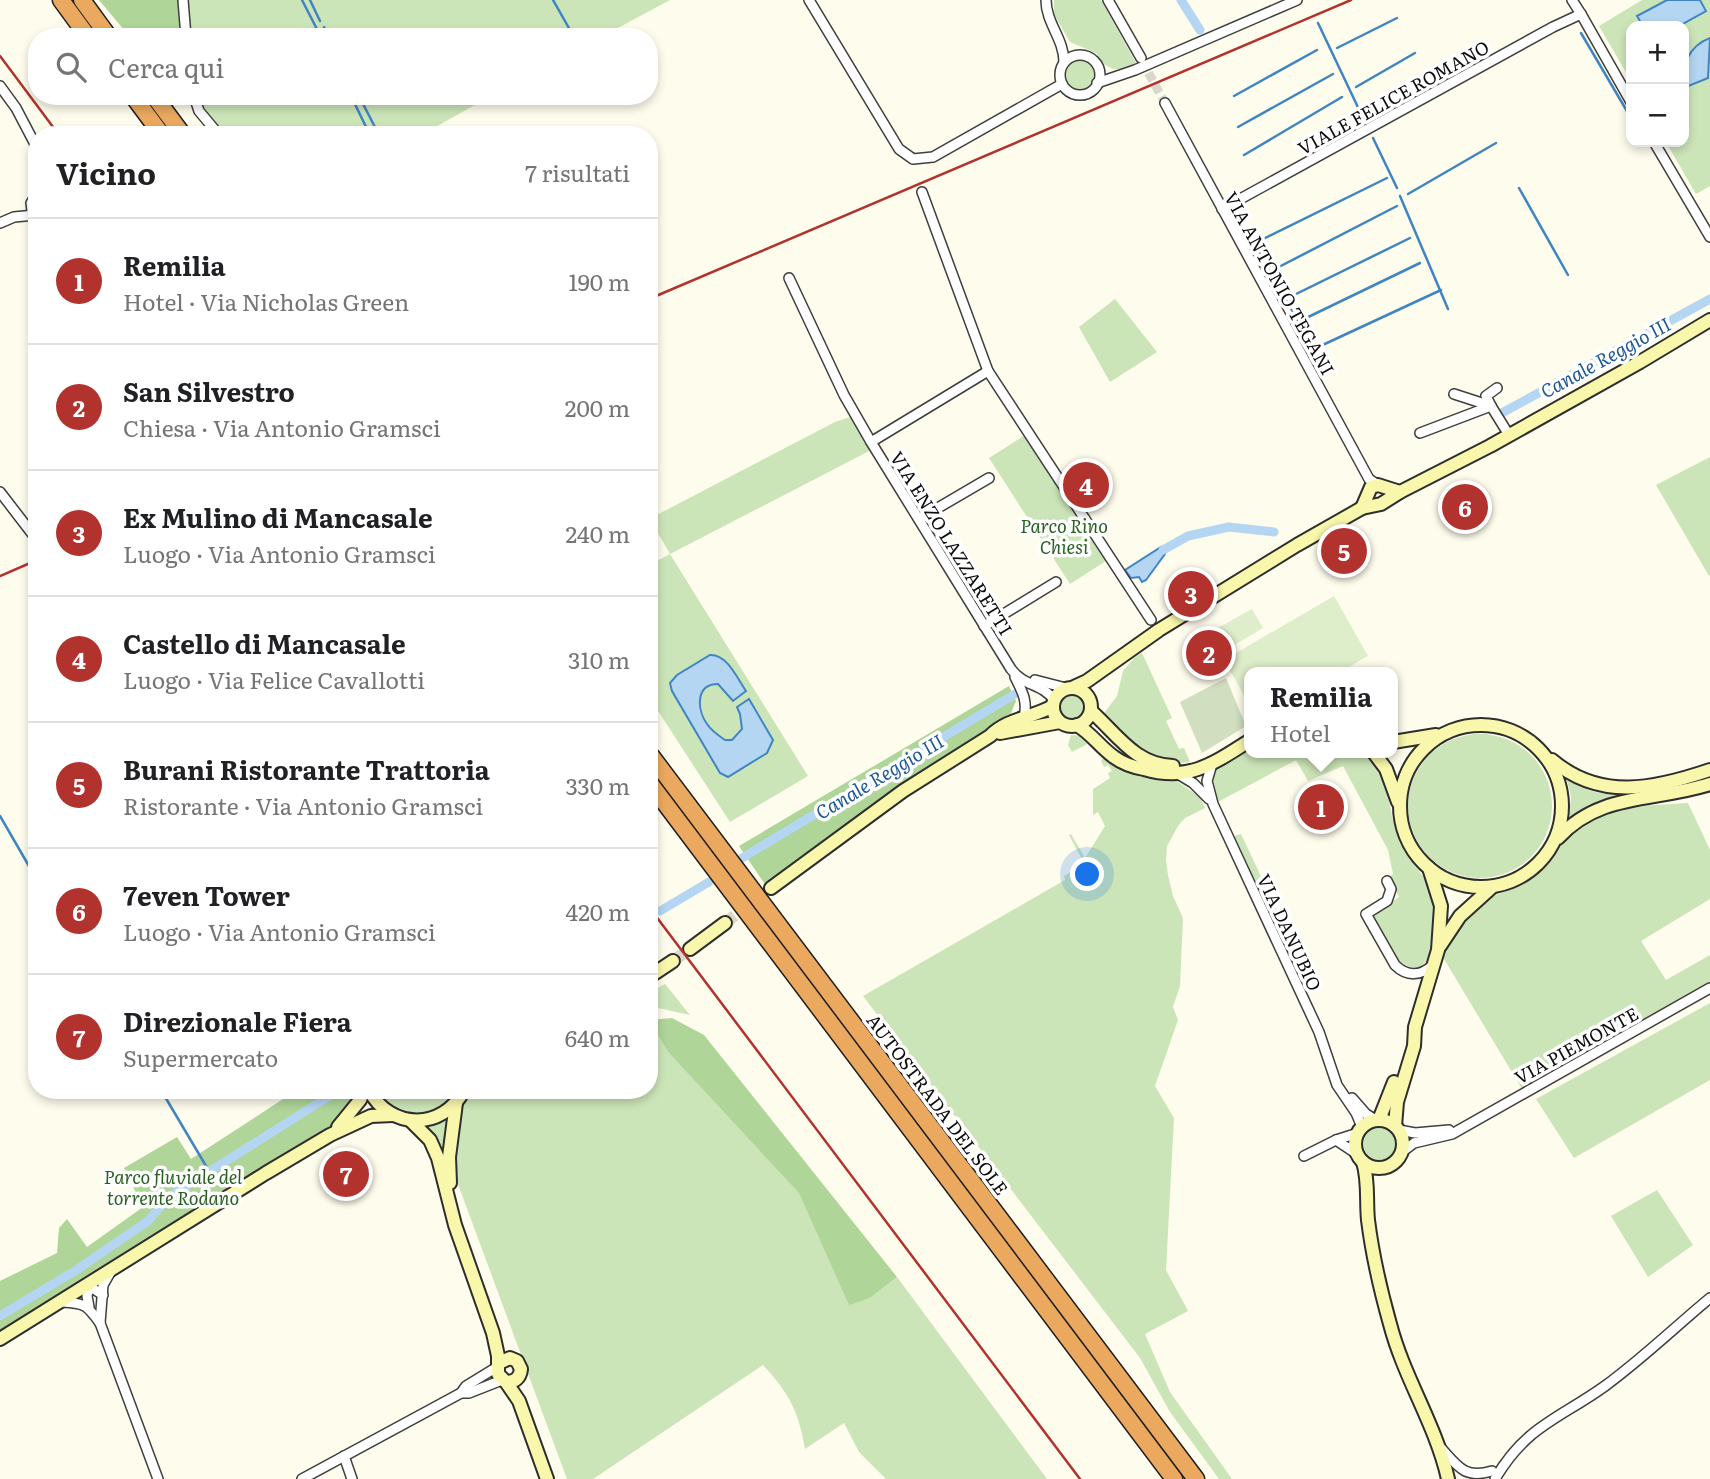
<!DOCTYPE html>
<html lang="it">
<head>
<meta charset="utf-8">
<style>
  body { margin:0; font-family:Literata,serif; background:#f6f6f6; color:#202124 }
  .controls { position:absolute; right:21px; top:21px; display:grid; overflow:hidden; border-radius:14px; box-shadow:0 4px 10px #0003 }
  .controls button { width:63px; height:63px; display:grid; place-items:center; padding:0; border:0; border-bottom:2px solid #e0e0e0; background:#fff; color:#202124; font:35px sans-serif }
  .you { position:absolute; left:1088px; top:875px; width:24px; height:24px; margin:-18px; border:5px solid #fff; border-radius:50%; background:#1a73e8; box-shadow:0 0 0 10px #1a73e833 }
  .badge { display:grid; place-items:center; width:46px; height:46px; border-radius:50%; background:#b2322e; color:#fff; font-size:23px; font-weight:700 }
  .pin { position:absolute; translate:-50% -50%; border:4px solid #fff; box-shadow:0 2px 7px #0006 }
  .popup { position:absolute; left:1244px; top:667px; width:154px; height:91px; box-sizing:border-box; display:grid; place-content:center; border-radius:14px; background:#fff; filter:drop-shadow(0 2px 5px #0005); font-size:23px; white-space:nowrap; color:#757577 }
  .popup b { font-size:26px; color:#202124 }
  .popup::after { content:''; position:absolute; left:50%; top:100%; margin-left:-14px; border:14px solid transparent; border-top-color:#fff }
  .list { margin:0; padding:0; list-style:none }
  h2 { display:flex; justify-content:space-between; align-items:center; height:91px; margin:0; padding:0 28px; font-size:30px }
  h2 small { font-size:23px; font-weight:400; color:#757577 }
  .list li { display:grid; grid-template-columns:46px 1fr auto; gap:21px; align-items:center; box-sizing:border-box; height:126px; padding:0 28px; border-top:2px solid #e0e0e0 }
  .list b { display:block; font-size:26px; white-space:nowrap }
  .list p { margin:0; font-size:23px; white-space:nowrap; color:#757577 }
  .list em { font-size:23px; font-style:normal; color:#757577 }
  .icon { flex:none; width:38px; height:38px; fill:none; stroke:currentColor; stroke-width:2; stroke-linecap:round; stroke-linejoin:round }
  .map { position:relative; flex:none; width:1710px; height:1479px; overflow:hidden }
  .search { position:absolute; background:#fff; box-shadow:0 4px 10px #0003; left:28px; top:28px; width:630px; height:77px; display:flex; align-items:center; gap:18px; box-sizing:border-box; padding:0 24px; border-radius:28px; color:#757577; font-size:26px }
  .panel { position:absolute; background:#fff; box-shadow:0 4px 10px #0003; left:28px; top:126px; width:630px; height:973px; border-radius:28px }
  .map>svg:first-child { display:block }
</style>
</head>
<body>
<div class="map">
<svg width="1710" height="1479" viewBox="0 0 1710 1479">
  <rect width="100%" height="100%" fill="#fefcec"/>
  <g fill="#cce5b8">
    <path d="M183,0H670L601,37H186Z"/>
    <path d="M1054,0H1101L1136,63L1122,69H1113L1105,65L1096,53L1070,42L1054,14Z"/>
    <path d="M1642,0H1710V186L1696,194L1666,142H1684V26H1631V81L1599,26Z"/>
    <circle cx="1080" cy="75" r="15"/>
    <path d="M194,96H491L421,135H219Z"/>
    <path d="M1115,299L1157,352L1110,382L1079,327Z"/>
    <path d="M850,417L875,448L670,554L808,776L730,822L649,697V565L670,554L654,526H649V519L835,422Z"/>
    <path d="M1025,435L1106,561L1070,584L989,458Z"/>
    <path d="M1710,457V575L1709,576L1656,485Z"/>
    <path d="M1142,653L1172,718L1166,721L1179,749L1184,748L1190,762C1146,768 1132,743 1102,716L1117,696L1123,671L1134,658Z"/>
    <circle cx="1072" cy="707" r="15"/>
    <circle cx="1480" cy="806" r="72"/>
    <path d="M1071,735L1089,736L1151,776L1175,780L1200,797L1205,808L1185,818L1178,826L1167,846L1166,860L1168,875L1173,896L1183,918L1180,986L1173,1007L1178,1020L1155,1086L1174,1118L1166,1270L1188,1311L1145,1334L1170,1392L1232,1479H1219L1170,1412L1140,1358L863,996L1065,880L1064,876L1077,868L1083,861L1069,835L1071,834L1085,858L1105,826L1098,812L1093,815V789L1110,778L1108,773L1112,771L1108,765L1104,767L1101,761L1103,758L1093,741L1072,752L1068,745Z"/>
    <path d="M1249,746V753H1368C1392,780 1387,807 1398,839C1404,854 1413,863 1422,875C1440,901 1443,944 1421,967C1395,973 1383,934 1373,915L1399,897L1389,877L1393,874L1388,850L1343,766L1308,781L1296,760L1216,803C1212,792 1207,779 1214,769Z"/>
    <path d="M1567,780L1594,792L1624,795L1588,805L1569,821L1571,797Z"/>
    <path d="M1688,803L1710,850V899L1641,941L1666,980L1710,955V983L1522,1089L1441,954C1454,932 1470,907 1494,896C1506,891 1518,888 1528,881C1545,869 1553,851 1567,837C1598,804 1646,806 1688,803Z"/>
    <path d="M1241,834L1289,936L1282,939L1234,836Z"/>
    <path d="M665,984L690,1015L658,1008L649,1018V993Z"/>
    <path d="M1710,1003V1080L1574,1158L1536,1099Z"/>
    <path d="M649,1020L668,1052L800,1193L849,1304L870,1298L897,1277L1047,1479H886L859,1452L844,1423L805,1449C799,1412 789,1393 763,1365L593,1479H567L445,1149L443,1154L436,1142L423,1127L442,1122L451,1116L450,1124L471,1090H649Z"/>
    <path d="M375,1090H456C437,1127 397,1120 375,1090Z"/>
    <circle cx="1379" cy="1143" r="19"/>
    <path d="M1657,1190L1693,1245L1648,1277L1611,1216Z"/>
  </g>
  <g fill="#afd599">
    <path d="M99,0H178L180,37H130Z"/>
    <path d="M1009,686L1016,701L1011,713L884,796L764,883L739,846Z"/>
    <path d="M672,1018L704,1035L897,1277L870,1298L849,1305L799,1193L668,1052L649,1020Z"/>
    <path d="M297,1090H349L352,1100L338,1119L324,1132L0,1333V1281L57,1253L59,1228L67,1219L87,1247L143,1207L124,1168L177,1137L191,1159Z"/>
  </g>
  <path fill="#d1debf" d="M1226,678L1246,726L1202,753L1180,702Z"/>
  <g fill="#deedca">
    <path d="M1334,596L1368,656L1340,672H1249V704L1224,660Z"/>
    <path d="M1252,609L1263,628L1226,650L1214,630Z"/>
  </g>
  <g fill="#b4d6f2" stroke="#4085c3" stroke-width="2">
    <path d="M1667,0H1700L1706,11L1679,26H1643L1637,16Z"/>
    <path d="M1710,38L1708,78L1686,87C1680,66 1689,46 1710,38Z"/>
    <path d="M1161,547L1165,554L1146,580L1142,582L1139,577L1131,578L1125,570Z"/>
    <path d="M710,655C727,654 737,678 746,691L733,701L718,684C695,684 697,710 707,724C711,730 719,736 725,740H732L742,729L740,714L737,707L749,699L773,740L767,753L728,777L720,773L672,691L670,683L677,675Z"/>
  </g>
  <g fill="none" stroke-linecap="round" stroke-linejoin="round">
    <g stroke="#4085c3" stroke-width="2.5">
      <path d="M302,0L321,37"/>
      <path d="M310,0L320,21"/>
      <path d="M553,0L574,37"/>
      <path d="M1318,23L1364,120"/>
      <path d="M324,27L329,37"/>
      <path d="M1581,33L1631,118"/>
      <path d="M1337,48L1397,18"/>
      <path d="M1356,87L1415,53"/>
      <path d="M351,96L370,135"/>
      <path d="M359,96L379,135"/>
      <path d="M1234,96L1317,50"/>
      <path d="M1238,127L1333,74"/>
      <path d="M1373,138L1397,188"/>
      <path d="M1244,155L1342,97"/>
      <path d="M1519,188L1568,275"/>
      <path d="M1408,194L1496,143"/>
      <path d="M1400,196L1448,309"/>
      <path d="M1257,242L1387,178"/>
      <path d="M1255,245L1314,349L1441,290"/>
      <path d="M1273,270L1397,206"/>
      <path d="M1290,297L1410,238"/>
      <path d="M1302,320L1420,263"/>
      <path d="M0,816L37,880"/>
      <path d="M161,1090L209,1171"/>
    </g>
    <g stroke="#b4d6f2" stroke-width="9">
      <path d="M1181,0L1200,30"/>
      <path d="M1500,414L1710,299"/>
      <path d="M1163,550L1188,536L1229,527L1274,532"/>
      <path d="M742,858L1015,694"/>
      <path d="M660,911L709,882"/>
      <path d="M0,1316L78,1269L148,1221L169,1197L339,1090"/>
    </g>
    <path stroke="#dad8ca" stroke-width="9" stroke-dasharray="9 4.5" stroke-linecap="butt" d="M1142,61L1165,103"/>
    <g stroke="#dad8ca" stroke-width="12" stroke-dasharray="12 6" stroke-linecap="butt">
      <path d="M725,923L750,904"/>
      <path d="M673,961L690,949"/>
    </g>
    <g stroke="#3f3f3f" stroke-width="12">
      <g id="street">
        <path d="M183,0L186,37"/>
        <path d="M809,0L899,149L913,159L933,157L1062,84"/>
        <path d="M1046,0C1046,23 1064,39 1064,62"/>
        <path d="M1108,0L1141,58"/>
        <path d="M1572,0L1581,14"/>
        <circle cx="1080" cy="75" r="20"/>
        <path d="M1097,83L1135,70L1297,0"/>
        <path d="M0,86L16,108L37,148"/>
        <path d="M194,96L199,111L219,135"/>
        <path d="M1165,103L1369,479L1378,485"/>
        <path d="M1654,142L1710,237"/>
        <path d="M922,192L988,371L1151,620"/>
        <path d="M37,193L31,203L32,211L37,216"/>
        <path d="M1222,209L1553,27L1581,14L1631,102"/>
        <path d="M0,223L14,217L35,215"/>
        <path d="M789,278L844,395L871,442"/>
        <path d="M988,371L871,442L1011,669C1024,687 1042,683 1054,700"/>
        <path d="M1454,394L1491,406"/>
        <path d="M1491,406L1486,396L1497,388"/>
        <path d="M1420,433L1491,406L1509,435"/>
        <path d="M0,492L37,540"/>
        <path d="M919,519L989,478"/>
        <path d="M984,626L1056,582"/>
        <path d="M1015,677C1022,691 1028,701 1024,717"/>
        <path d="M1035,680L1066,688"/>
        <path d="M1212,764L1207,781L1213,804L1319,1032L1337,1085L1356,1113L1362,1127"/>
        <path d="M1178,774L1193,783L1209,799"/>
        <path d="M1387,881L1391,889L1387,901L1366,914L1395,965C1407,977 1421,976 1433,965"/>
        <path d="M1352,1098L1366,1114L1376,1120"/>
        <path d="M1399,1130L1415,1133L1449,1130"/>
        <path d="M1336,1140L1357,1154"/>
        <path d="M1402,1152L1414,1143L1452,1134L1710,988"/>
        <path d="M1304,1156L1336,1140L1358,1133"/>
        <path d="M111,1271L103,1285L100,1323L158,1479"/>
        <path d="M62,1302C85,1303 87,1305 100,1323"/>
        <path d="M89,1307L87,1296L89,1286L103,1295"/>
        <path d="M461,1393L466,1386L497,1367"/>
        <path d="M1441,1448C1458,1467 1465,1479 1492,1471"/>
        <path d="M344,1456L352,1479"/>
        <path d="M302,1479L461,1393H469L502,1380"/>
        <path d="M1495,1479C1526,1426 1559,1419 1605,1386C1642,1359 1675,1327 1710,1298"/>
      </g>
    </g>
    <g stroke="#2e2e2e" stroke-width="16">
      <g id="secondary">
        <path d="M1362,508L1371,487L1378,485L1400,492"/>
        <path d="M1074,687L1087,681L1159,630L1297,545L1362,508L1381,504L1400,492L1490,446L1640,362L1710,320"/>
        <circle cx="1072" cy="707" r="19"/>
        <path d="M1091,711C1117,734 1135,765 1173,766"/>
        <circle cx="1481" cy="806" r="81"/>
        <path d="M1077,725C1092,734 1100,747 1114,757C1122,763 1133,767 1144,769C1188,782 1213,764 1249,741"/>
        <path d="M1000,733L1060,722"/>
        <path d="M1393,742L1436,735"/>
        <path d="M1374,753L1386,769L1398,802"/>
        <path d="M1552,760C1600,801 1654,789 1710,770"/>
        <path d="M1558,838C1600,792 1654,802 1710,784"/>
        <path d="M771,888L903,791L990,736C1008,718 1032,718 1053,706"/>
        <path d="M1440,946L1460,916L1492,887"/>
        <path d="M690,949L725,923"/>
        <path d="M649,977L673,961"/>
        <path d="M369,1090C390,1130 443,1131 464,1090"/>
        <circle cx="1379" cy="1144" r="24"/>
        <path d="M1379,1120L1394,1082"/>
        <path d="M411,1121L430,1140L438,1158L455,1225L493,1333L498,1356V1374L506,1382C515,1382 520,1378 521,1369L517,1361L510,1358L499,1363"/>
        <path d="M1395,1126L1397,1102L1414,1046L1415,1027L1438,950L1441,906L1429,868"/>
        <path d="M338,1127L360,1100L364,1090"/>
        <path d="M1363,1162C1369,1181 1366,1200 1368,1220C1372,1252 1381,1292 1390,1324C1404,1378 1436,1425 1448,1479"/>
        <path d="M450,1183L449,1157L456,1103"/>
        <path d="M0,1339L266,1173L330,1135L371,1116L393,1115"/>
        <path d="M506,1382L519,1401L547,1479"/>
      </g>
    </g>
    <g stroke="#1d1d1d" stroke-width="19">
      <g id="highway">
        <path d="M61,0L88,37"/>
        <path d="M82,0L109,37"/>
        <path d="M133,96L162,135"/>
        <path d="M154,96L183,135"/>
        <path d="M649,753L1196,1479"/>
        <path d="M649,782L1174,1479"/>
      </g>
    </g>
    <use href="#street" stroke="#fff" stroke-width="9"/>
    <use href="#secondary" stroke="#f9f7ab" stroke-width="12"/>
    <use href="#highway" stroke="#eaa95e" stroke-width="16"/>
    <g stroke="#b2322e" stroke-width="2.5">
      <path d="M0,56L59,135"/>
      <path d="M649,299L1351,0"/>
      <path d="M0,576L37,560"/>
      <path d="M649,907L1080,1479"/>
    </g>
  </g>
  <g text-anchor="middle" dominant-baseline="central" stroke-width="7" stroke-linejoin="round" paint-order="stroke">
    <g font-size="18" fill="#0c0c0c" stroke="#fff">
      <text transform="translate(1393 97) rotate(-29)">VIALE FELICE ROMANO</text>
      <text transform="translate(1280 283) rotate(61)">VIA ANTONIO TEGANI</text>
      <text transform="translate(952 543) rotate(58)">VIA ENZO LAZZARETTI</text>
      <text transform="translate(1290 932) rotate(65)">VIA DANUBIO</text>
      <text transform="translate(1576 1045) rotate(-29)">VIA PIEMONTE</text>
      <text transform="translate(938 1104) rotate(53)">AUTOSTRADA DEL SOLE</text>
    </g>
    <g font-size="18" font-style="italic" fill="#295f21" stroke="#fff">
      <text x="1064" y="525">Parco Rino<tspan x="1064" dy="21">Chiesi</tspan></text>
      <text x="173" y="1176">Parco fluviale del<tspan x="173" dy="21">torrente Rodano</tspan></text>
    </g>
    <g font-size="19" font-style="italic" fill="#1e5794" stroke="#fff">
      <text transform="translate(1605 357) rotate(-29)">Canale Reggio III</text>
      <text transform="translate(879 776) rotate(-31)">Canale Reggio III</text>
    </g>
  </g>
</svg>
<div class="controls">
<button>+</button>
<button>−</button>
</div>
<div class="you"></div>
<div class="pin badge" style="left:1321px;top:807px">1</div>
<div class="popup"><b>Remilia</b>Hotel</div>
<div class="pin badge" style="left:1209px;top:653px">2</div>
<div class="pin badge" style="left:1191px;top:594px">3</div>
<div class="pin badge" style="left:1086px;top:485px">4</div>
<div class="pin badge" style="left:1344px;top:551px">5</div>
<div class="pin badge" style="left:1465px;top:507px">6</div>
<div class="pin badge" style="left:346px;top:1174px">7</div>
<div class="search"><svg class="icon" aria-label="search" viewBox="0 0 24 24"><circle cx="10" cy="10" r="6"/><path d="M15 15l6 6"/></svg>Cerca qui</div>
<section class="panel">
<h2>Vicino<small>7 risultati</small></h2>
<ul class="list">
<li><span class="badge">1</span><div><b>Remilia</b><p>Hotel · Via Nicholas Green</p></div><em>190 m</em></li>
<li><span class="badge">2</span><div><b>San Silvestro</b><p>Chiesa · Via Antonio Gramsci</p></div><em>200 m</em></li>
<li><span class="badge">3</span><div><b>Ex Mulino di Mancasale</b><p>Luogo · Via Antonio Gramsci</p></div><em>240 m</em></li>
<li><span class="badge">4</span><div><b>Castello di Mancasale</b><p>Luogo · Via Felice Cavallotti</p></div><em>310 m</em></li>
<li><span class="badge">5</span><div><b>Burani Ristorante Trattoria</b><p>Ristorante · Via Antonio Gramsci</p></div><em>330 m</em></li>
<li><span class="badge">6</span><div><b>7even Tower</b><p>Luogo · Via Antonio Gramsci</p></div><em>420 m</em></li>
<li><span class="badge">7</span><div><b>Direzionale Fiera</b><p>Supermercato</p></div><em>640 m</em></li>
</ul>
</section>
</div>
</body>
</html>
